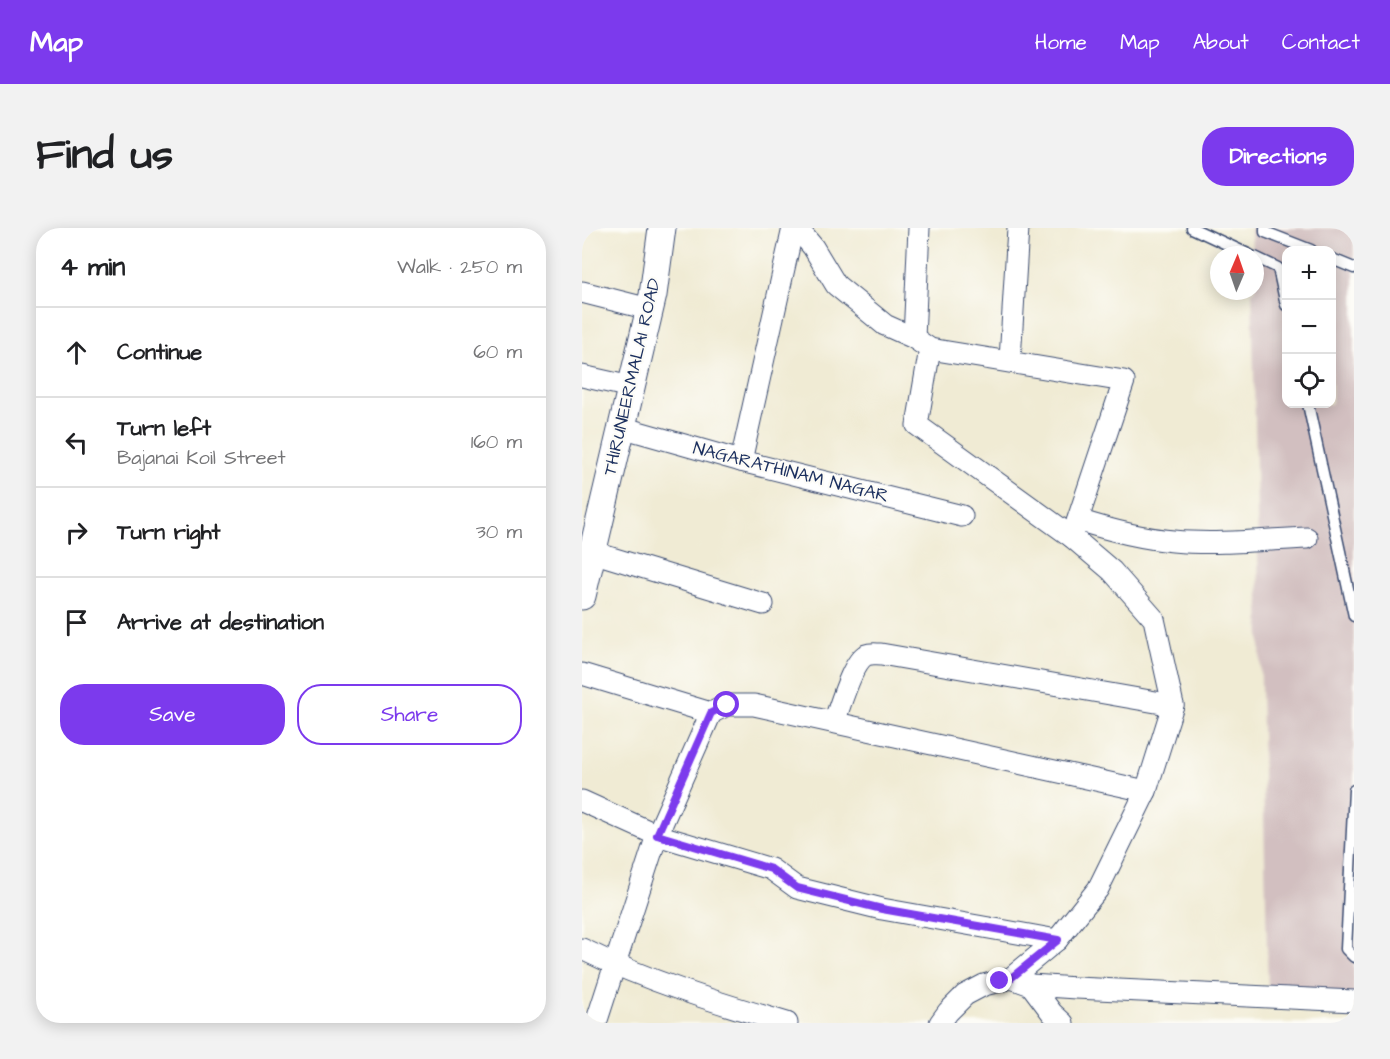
<!DOCTYPE html>
<html lang="en">
<head>
<meta charset="utf-8">
<style>
  body { margin:0; font-family:"Architects Daughter",sans-serif; background:#f2f2f2; color:#202124 }
  .controls { position:absolute; right:18px; top:18px; display:grid; overflow:hidden; border-radius:12px; box-shadow:0 3px 15px #0003 }
  .controls button { width:54px; height:54px; display:grid; place-items:center; padding:0; border:0; border-bottom:2px solid #e0e0e0; background:#fff; color:#202124; font:30px sans-serif }
  .compass { position:absolute; left:628px; top:18px; width:54px; height:54px; border-radius:50%; background:#fff; box-shadow:0 3px 15px #0003; rotate:2deg }
  .stop { position:absolute; width:18px; height:18px; margin:-14px; border:4px solid #7c3aed; border-radius:50%; background:#fff }
  .stop.end { background:#7c3aed; border-color:#fff; box-shadow:0 2px 6px #0008 }
  .list { margin:0; padding:0; list-style:none }
  h2 { display:flex; justify-content:space-between; align-items:center; height:78px; margin:0; padding:0 24px; font-size:26px }
  h2 small { font-size:20px; font-weight:400; color:#757577 }
  .list li { display:grid; grid-template-columns:39px 1fr auto; gap:18px; align-items:center; box-sizing:border-box; height:90px; padding:0 24px; border-top:2px solid #e0e0e0 }
  .list b { display:block; font-size:22px; white-space:nowrap }
  .list p { margin:0; font-size:20px; white-space:nowrap; color:#757577 }
  .list em { font-size:20px; font-style:normal; color:#757577 }
  .actions { display:flex; gap:12px; padding:18px 24px }
  .actions a { flex:1; padding:14px 0; border:2px solid #7c3aed; border-radius:24px; text-align:center; font-size:21px; color:#7c3aed }
  .actions .main { background:#7c3aed; color:#fff }
  .icon { flex:none; width:33px; height:33px; fill:none; stroke:currentColor; stroke-width:2; stroke-linecap:round; stroke-linejoin:round }
  .map { position:relative; flex:none; width:772px; height:795px; overflow:hidden; border-radius:24px }
  header { display:flex; align-items:center; gap:36px; box-sizing:border-box; height:84px; padding:0 30px; background:#7c3aed; color:#fff }
  header strong { font-size:28px }
  nav { display:flex; gap:33px; margin-inline-start:auto; font-size:21px }
  .intro { display:flex; align-items:center; justify-content:space-between; box-sizing:border-box; height:144px; padding:0 36px }
  h1 { margin:0; font-size:42px }
  .button { padding:15px 27px; border-radius:24px; background:#7c3aed; color:#fff; font-size:21px; font-weight:700 }
  main { display:flex; gap:36px; padding:0 36px }
  aside { flex:1; background:#fff; border-radius:24px; box-shadow:0 3px 15px #0003 }
  .map>svg:first-child { display:block }
</style>
</head>
<body>
<header>
<strong>Map</strong>
<nav><a>Home</a><a>Map</a><a>About</a><a>Contact</a></nav>
</header>
<div class="intro"><h1>Find us</h1><a class="button">Directions</a></div>
<main>
<aside>
<h2>4 min<small>Walk · 250 m</small></h2>
<ul class="list">
<li><svg class="icon" aria-label="ahead" viewBox="0 0 24 24"><path d="M12 20V5M6 11l6-6 6 6"/></svg><div><b>Continue</b></div><em>60 m</em></li>
<li><svg class="icon" aria-label="left" viewBox="0 0 24 24"><path d="M17 20v-9H6M10 6l-5 5 5 5"/></svg><div><b>Turn left</b><p>Bajanai Koil Street</p></div><em>160 m</em></li>
<li><svg class="icon" aria-label="right" viewBox="0 0 24 24"><path d="M7 20v-9h11M14 6l5 5-5 5"/></svg><div><b>Turn right</b></div><em>30 m</em></li>
<li><svg class="icon" aria-label="arrive" viewBox="0 0 24 24"><path d="M6 21V4h12l-3 4 3 4H6"/></svg><div><b>Arrive at destination</b></div></li>
</ul>
<div class="actions"><a class="main">Save</a><a>Share</a></div>
</aside>
<div class="map">
<svg width="772" height="795" viewBox="0 0 772 795">
  <rect width="100%" height="100%" fill="#fdfcf7"/>
  <filter id="ink" filterUnits="userSpaceOnUse"><feTurbulence type="fractalNoise" baseFrequency=".0167" numOctaves="2"/><feDisplacementMap in="SourceGraphic" scale="12" xChannelSelector="R" yChannelSelector="G"/><feConvolveMatrix kernelMatrix="1 2 1 2 8 2 1 2 1" color-interpolation-filters="sRGB"/></filter>
  <filter id="wash" filterUnits="userSpaceOnUse"><feTurbulence type="fractalNoise" baseFrequency=".008" numOctaves="4" result="noise"/><feDisplacementMap in="SourceGraphic" scale="24" xChannelSelector="R" yChannelSelector="G"/><feGaussianBlur stdDeviation="1.35" result="paint"/><feColorMatrix in="noise" values="0 0 0 0 0 0 0 0 0 0 0 0 0 0 0 0 0 1.4 0 .05"/><feComposite in="paint" operator="in"/></filter>
  <g filter="url(#wash)">
    <rect width="100%" height="100%" fill="#f0ebd4"/>
    <path fill="#d2bfc0" fill-rule="evenodd" d="M669,0H772V778L686,764L670,63H673V27H670ZM704,22H750V176H704Z"/>
  </g>
  <g filter="url(#ink)">
    <g fill="none" stroke-linecap="round" stroke-linejoin="round">
      <g stroke="#3b4b70" stroke-width="13">
        <g id="service">
          <path d="M610,0L668,27"/>
          <path d="M683,0V4L729,22"/>
          <path d="M673,29L696,40L704,77"/>
          <path d="M750,31L772,40"/>
          <path d="M726,176L772,388"/>
          <path d="M772,562L764,721L772,729"/>
        </g>
      </g>
      <g stroke="#3b4b70" stroke-width="23">
        <g id="minor">
          <path d="M215,0L231,19L254,57L303,97L332,110L348,121L542,153L490,309"/>
          <path d="M0,64L67,81"/>
          <path d="M332,110L337,0"/>
          <path d="M348,121L335,197L490,309L530,343L572,391L591,477L564,563L516,661L475,712L429,750L402,757L383,767L366,784L358,795"/>
          <path d="M428,132L436,0"/>
          <path d="M0,148L49,159"/>
          <path d="M39,199L159,233L380,288"/>
          <path d="M159,233L211,0"/>
          <path d="M496,292C527,302 558,310 591,313C635,317 681,312 725,310"/>
          <path d="M10,324L181,376"/>
          <path d="M0,446L129,485L145,477H172L564,563"/>
          <path d="M252,494C258,479 270,434 284,427C289,425 294,426 299,426L591,477"/>
          <path d="M0,573L75,607L189,641L215,660L300,681L475,712"/>
          <path d="M0,721C65,753 136,775 205,795"/>
          <path d="M429,750L449,757L494,760L772,773"/>
          <path d="M449,757L470,785L481,795"/>
          <path d="M14,795L75,607L129,485"/>
        </g>
      </g>
      <g stroke="#3b4b70" stroke-width="29">
        <path id="tertiary" d="M0,368L71,67L80,0"/>
      </g>
      <use href="#service" stroke="#fff" stroke-width="10"/>
      <use href="#minor" stroke="#fff" stroke-width="21"/>
      <use href="#tertiary" stroke="#fff" stroke-width="27"/>
    </g>
  </g>
  <g fill="none" stroke-linecap="round" stroke-linejoin="round" filter="url(#ink)">
    <path stroke="#7c3aed" stroke-width="8" d="M145,477L129,485L75,607L189,641L215,660L300,681L476,712L429,750L418,753"/>
  </g>
  <g text-anchor="middle" dominant-baseline="central" stroke-width="4.5" stroke-linejoin="round" paint-order="stroke">
    <g font-size="18" fill="#1b2f5e" stroke="#fdfcf7">
      <text transform="translate(50 149) rotate(-77)">THIRUNEERMALAI ROAD</text>
      <text transform="translate(209 244) rotate(14)">NAGARATHINAM NAGAR</text>
    </g>
  </g>
</svg>
<div class="controls">
<button>+</button>
<button>−</button>
<button><svg class="icon" aria-label="locate" viewBox="0 0 24 24"><circle cx="12" cy="12" r="6"/><path d="M12 2v4M12 18v4M2 12h4M18 12h4"/></svg></button>
</div>
<svg class="compass" viewBox="-18 -18 36 36"><path d="M0-13l5 13h-10z" fill="#e53935"/><path d="M0 13l5-13h-10z" fill="#757577"/></svg>
<div class="stop" style="left:145px;top:477px"></div>
<div class="stop end" style="left:418px;top:753px"></div>
</div>
</main>
</body>
</html>
